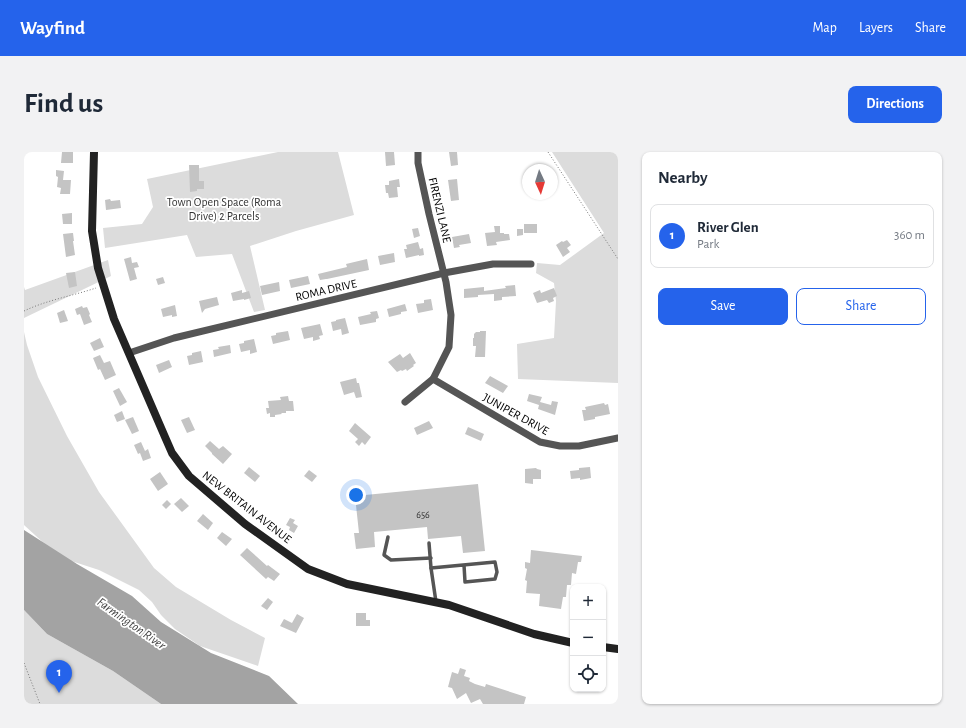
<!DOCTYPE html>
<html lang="en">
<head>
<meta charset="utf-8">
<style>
  body { margin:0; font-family:"Alegreya Sans",sans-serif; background:#f2f2f3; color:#1f2937 }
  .controls { position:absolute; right:12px; bottom:12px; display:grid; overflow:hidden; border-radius:8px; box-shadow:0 1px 3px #0004 }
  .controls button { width:36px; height:36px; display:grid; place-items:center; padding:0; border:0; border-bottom:1px solid #e0e1e3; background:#fff; color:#1f2937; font:20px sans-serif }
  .compass { position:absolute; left:498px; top:12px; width:36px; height:36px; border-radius:50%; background:#fff; box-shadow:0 1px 3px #0004; rotate:176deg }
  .you { position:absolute; left:332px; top:343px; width:14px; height:14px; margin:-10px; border:3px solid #fff; border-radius:50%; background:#1a73e8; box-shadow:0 0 0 6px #1a73e833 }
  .badge { display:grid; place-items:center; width:26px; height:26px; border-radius:50%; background:#2563eb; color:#fff; font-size:13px; font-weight:700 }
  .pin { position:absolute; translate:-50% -33px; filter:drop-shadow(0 1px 2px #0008) }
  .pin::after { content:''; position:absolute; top:21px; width:14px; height:12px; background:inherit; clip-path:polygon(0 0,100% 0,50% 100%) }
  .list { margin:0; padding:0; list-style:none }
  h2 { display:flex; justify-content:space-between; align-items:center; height:52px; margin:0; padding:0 16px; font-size:17px }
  h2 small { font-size:13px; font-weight:400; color:#747a83 }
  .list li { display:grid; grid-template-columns:26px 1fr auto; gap:12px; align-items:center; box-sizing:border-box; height:64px; margin:0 8px 8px; padding:0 8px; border:1px solid #e0e1e3; border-radius:8px }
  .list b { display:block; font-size:15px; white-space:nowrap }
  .list p { margin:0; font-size:13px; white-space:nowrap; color:#747a83 }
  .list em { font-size:13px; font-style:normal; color:#747a83 }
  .actions { display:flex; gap:8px; padding:12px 16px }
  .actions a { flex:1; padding:9px 0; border:1px solid #2563eb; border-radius:8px; text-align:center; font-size:14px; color:#2563eb }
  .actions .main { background:#2563eb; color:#fff }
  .icon { flex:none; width:22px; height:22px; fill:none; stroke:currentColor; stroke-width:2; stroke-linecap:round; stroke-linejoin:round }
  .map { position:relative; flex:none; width:594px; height:552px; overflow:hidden; border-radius:8px }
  header { display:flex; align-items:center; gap:24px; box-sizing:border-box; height:56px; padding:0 20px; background:#2563eb; color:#fff }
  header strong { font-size:19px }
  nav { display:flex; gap:22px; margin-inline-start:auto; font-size:14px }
  .intro { display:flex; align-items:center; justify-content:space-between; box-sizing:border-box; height:96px; padding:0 24px }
  h1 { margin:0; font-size:28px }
  .button { padding:10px 18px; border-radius:8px; background:#2563eb; color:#fff; font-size:14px; font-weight:700 }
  main { display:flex; gap:24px; padding:0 24px }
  aside { flex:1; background:#fff; border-radius:8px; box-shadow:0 1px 3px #0004 }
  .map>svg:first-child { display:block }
</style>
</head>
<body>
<header>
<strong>Wayfind</strong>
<nav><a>Map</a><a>Layers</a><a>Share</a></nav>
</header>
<div class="intro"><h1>Find us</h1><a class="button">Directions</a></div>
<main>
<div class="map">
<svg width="594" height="552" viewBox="0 0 594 552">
  <rect width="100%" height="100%" fill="#fff"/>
  <g fill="#dcdcdc">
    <path d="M254,0H314L330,63L272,79L226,94L241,158L230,160L208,102L172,105L163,83L81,96L79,76L118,72L129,55L123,27Z"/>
    <path d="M528,0H594V231L494,227L493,192L530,186L532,149L530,131L512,121L513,111L536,113L580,81Z"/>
    <path d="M84,108L87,124L0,166V135L1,138Z"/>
    <path d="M0,180L3,193L14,225L43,284L75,340L130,416L152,435L207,468L241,486L234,514L176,494L151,477L137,463L128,450L115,438L75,418L35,405L0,373Z"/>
    <path d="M0,458L23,482L89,519L137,552H0Z"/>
  </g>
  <path fill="#a3a3a3" d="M0,378L53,412L108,444L137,470L187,501L245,524L274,552H137L89,519L23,482L0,458Z"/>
  <g fill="#c4c4c4">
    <path d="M38,0H49V11H37Z"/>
    <path d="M361,0H370L371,13L362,14Z"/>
    <path d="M425,0H433L434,13L427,14Z"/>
    <path d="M165,13H175V29H180V37H173V39L166,40Z"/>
    <path d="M32,18L40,19L39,28H47L46,42H36L37,36L33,35L34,25L32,24Z"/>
    <path d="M375,27L376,35H373L374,45L365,46L364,41H362L361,33H365V29Z"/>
    <path d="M433,27L435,48L427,49L424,28Z"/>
    <path d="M86,47L87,49L96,48L97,56L82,58L81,48Z"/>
    <path d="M48,61V72H39L38,62Z"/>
    <rect x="500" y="72" width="13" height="9"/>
    <path d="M470,74H476V81H480V82H485L486,88L472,90L473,93L463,94L461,81L471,80Z"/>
    <path d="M394,76L396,84L390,86L388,77Z"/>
    <path d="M493,77H499V83L493,84Z"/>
    <path d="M48,81H49L50,89H49L51,103L42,105L39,82Z"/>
    <path d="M445,82L447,91L435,93L436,95L430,96L428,85Z"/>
    <path d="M543,88L547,93L543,96L546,100L539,105L532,93L538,89L539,90Z"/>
    <path d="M394,90L396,97L399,96L400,103L395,104V103L382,106L380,97H383L382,93Z"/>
    <path d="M370,101L371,110L356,113L354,104Z"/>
    <path d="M107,105L108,111L113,110L115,115L110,116L113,127L106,129L100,107Z"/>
    <path d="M343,107L345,118L303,127H302L296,128L294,122L323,115L322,112Z"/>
    <path d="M51,120L53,134L45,136L42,121Z"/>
    <path d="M284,124L286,132L267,136L265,128Z"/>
    <path d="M139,125L141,131L134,133L132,127Z"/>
    <path d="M255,130L256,139L238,143L236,134Z"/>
    <path d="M491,133L492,144L478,145V148L470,149V142L454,143V145L440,146V137L460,135V139L482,136L481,134Z"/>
    <path d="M530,136L533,144L529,146L530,149L525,151L523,148L513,151L509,141L516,138L517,141Z"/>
    <path d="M218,138V141L225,139L227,146L220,148V147L209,149L207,141Z"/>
    <path d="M193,145L195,153L181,157L178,161L175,149Z"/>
    <path d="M407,147L409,158L394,161L392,152L400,151V148Z"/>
    <path d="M381,152L383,159L377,160V162L365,165L363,157Z"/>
    <path d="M151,153L153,164L148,165V163L139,165L137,157Z"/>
    <path d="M58,154L59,156L63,155L66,162L65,163L68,170L60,173L56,162L53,163L51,157Z"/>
    <path d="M40,158L44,169L36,171L33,161Z"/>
    <path d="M353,159L355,166L352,167V170L336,173L334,165L347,162L346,160Z"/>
    <path d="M321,166L325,181L318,183L317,177L309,179L307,170L312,169V168Z"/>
    <path d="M296,172L299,183L295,184L296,187L289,189V185L280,187L277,176Z"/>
    <path d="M264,179L266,188L249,192L247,184L252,183V181Z"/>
    <path d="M456,179H462L461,205H451L452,194H449V186H450V182L452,180H456Z"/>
    <path d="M76,186L80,195L70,199L66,191Z"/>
    <path d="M230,187L233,200L226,202V198L217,200L215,192L220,191V189Z"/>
    <path d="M206,193L207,201L190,205L189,198L195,197L194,195Z"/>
    <path d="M177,199L179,210L165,213L163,204L168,203V201Z"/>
    <path d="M386,201L392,211L389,213L390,214L383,219L382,217L378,219L377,218L373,220L364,210L376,202L379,206Z"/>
    <path d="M76,203L80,211L86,209L92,223L81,228L76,217L74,218L69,206Z"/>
    <path d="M145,208L148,215L135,221L132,213Z"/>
    <path d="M466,224L484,234L479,241L461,231Z"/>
    <path d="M332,226L333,231H335L338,245L332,246L330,240L320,243L316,230Z"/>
    <path d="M95,236L103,250L96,254L89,239Z"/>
    <path d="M505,242L518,245L516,250L527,253L528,249L534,250L531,263L514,257L515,253L503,249Z"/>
    <path d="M264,244L265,249H269L270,259H262V261H257L258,262L251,263V265H246V261L243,262L242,256H245L244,249L257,248L256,245Z"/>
    <path d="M580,251L581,253L584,252L586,262L571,265V267L560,269L558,258H562L561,255Z"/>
    <path d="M98,259L101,267L93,270L90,263Z"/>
    <path d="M109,265L115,279L108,282L101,268Z"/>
    <path d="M165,265L171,278L163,281L157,268Z"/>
    <path d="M405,269L409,276L393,283L390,276Z"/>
    <path d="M331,271L347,285L341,293L338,290L335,294L331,290L334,287L325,279Z"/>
    <path d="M444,275L460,282L457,289L441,282Z"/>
    <path d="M186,289L195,297L199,294L208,302L199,312L188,302V301L181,294Z"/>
    <path d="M117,290L121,299L124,297L127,306L119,309L116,301L114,302L110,293Z"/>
    <path d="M225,315L236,324L231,330L220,321Z"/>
    <path d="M566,315L567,326L556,328V326L547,327L546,319L555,318V316Z"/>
    <path d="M512,316L513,317L517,318V327H509V332L501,331V317Z"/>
    <path d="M285,318L293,324L288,330L280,324Z"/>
    <path d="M136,320L144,332L134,339L126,327Z"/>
    <path d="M454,332L461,399L439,401L437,384L404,387L403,375L350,380L351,395L332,397L330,381H335L331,344Z"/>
    <path d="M157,346L165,354L158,360L150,352Z"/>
    <path d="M143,348L147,352L142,357L138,353Z"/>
    <path d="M179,362L189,371L184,378L173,369Z"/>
    <path d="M266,366L271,368L269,371L274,374L270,381L265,378L266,375L262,373Z"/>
    <path d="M198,380L208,387L202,394L193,386Z"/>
    <path d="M223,396L243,414L244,413L256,422L250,429L244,425L242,427L216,403Z"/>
    <path d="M507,398L558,404L557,410H554L552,422L548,421L547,433H543L542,445H539L537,457L515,454L516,442L502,441L503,429L501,428L503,417L501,416V410L506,411Z"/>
    <path d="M244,446L249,450L243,458L237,454Z"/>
    <path d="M332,461H342V468H346V474H332Z"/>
    <path d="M273,462L280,466L272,481L256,474L260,467L268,471Z"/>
    <path d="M436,516L442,518L440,524L446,526L445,529L451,532L461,535L462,532L502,545L500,552H459L456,547L447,551L442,541L433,547L428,536L424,535L428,520L434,522Z"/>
  </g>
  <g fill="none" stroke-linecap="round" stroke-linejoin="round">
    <g stroke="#777" stroke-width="1" stroke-dasharray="1 2" stroke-linecap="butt">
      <path d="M524,0L594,107"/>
      <path d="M0,159C23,148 48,144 72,136"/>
      <path d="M0,511L16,552"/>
    </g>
    <g stroke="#555" stroke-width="3.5">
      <path d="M364,385L360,403L367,408L407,406"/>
      <path d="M405,391L407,416L412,450"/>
      <path d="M407,416L471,410L473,420L471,427L441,430L440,413"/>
    </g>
    <g stroke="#555" stroke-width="7">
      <path d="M105,201L150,186L420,121L469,112H507"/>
      <path d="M409,227L516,290L536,294H555L594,286"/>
      <path d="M381,250L409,227L425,195L427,163L422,130L405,62L394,11V0"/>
    </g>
    <g stroke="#222" stroke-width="8">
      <path d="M70,0L68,79L74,116L90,167L141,285L148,301L165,324L221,372L284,417L323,432L425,453L510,482L549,491"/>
      <path d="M579,495L594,497"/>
    </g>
  </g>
  <g text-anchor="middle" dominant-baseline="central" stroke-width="3.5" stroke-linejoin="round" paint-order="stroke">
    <g font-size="10" fill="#313131">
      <text x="399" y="363">656</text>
    </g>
    <g font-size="12" fill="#333" stroke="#fff">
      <text x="200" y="50">Town Open Space (Roma<tspan x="200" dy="14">Drive) 2 Parcels</tspan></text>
    </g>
    <g font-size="12" fill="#000" stroke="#fff">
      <text transform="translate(416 58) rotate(77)">FIRENZI LANE</text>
      <text transform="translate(302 138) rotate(-13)">ROMA DRIVE</text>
      <text transform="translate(492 262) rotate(29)">JUNIPER DRIVE</text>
      <text transform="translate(223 355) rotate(38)">NEW BRITAIN AVENUE</text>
    </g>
    <g font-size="13" font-style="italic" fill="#444" stroke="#fff">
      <text transform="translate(107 472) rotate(35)">Farmington River</text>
    </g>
  </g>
</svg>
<div class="controls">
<button>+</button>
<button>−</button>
<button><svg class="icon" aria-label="locate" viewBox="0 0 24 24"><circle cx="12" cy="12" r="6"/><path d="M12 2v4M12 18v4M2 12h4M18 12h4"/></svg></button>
</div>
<svg class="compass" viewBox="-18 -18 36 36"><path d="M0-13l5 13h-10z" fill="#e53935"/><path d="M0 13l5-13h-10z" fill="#747a83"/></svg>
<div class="you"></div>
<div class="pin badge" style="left:35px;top:541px">1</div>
</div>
<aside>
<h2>Nearby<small></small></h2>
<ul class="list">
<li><span class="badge">1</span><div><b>River Glen</b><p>Park</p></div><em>360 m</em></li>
</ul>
<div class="actions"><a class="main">Save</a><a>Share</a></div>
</aside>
</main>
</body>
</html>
